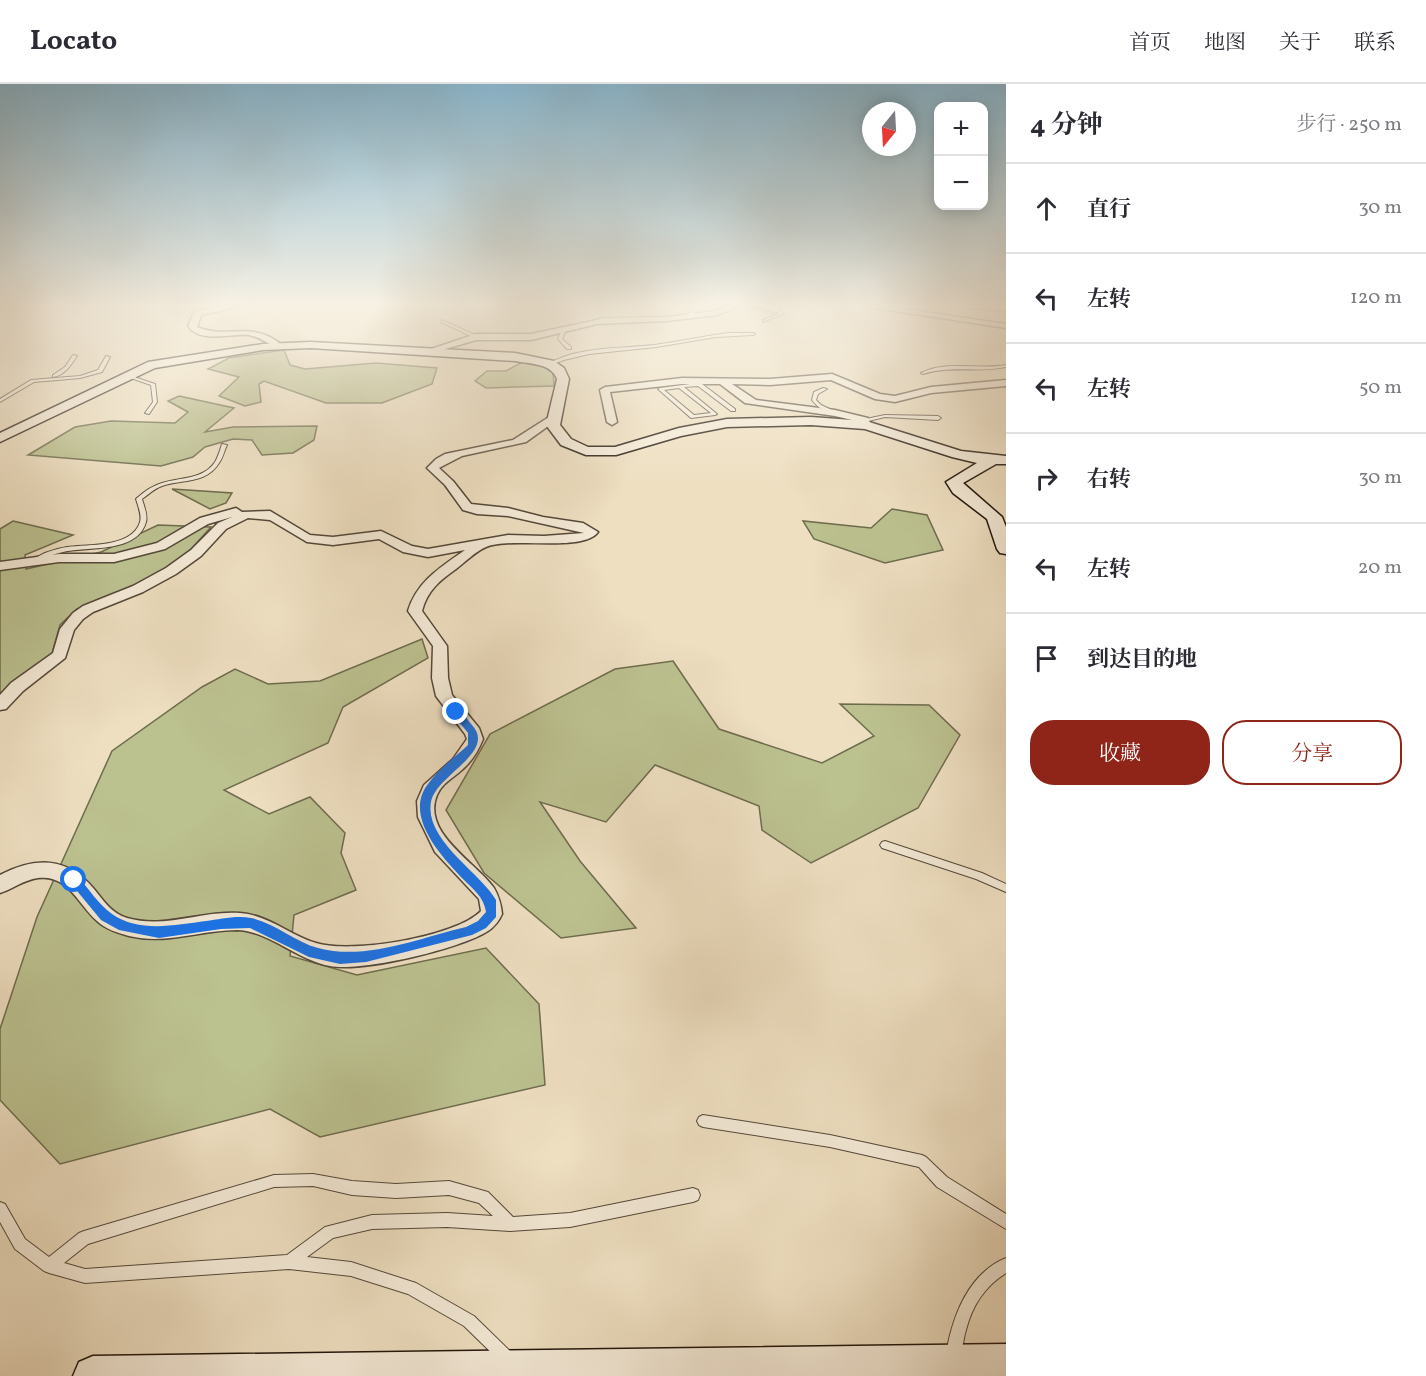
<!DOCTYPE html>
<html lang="zh">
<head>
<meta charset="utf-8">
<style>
  body { margin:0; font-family:Vollkorn,"Noto Serif SC",serif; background:#f2f2f3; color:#2b2b33 }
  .controls { position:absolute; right:18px; top:18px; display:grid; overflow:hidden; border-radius:12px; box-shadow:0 3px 15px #0003 }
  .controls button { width:54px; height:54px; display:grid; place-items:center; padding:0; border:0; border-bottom:2px solid #e1e1e2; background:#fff; color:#2b2b33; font:30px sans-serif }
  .compass { position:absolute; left:862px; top:18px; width:54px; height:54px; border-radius:50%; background:#fff; box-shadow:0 3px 15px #0003; rotate:198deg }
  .stop { position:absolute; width:18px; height:18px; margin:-14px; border:4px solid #1a73e8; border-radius:50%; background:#fff }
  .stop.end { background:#1a73e8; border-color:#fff; box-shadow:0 2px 6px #0008 }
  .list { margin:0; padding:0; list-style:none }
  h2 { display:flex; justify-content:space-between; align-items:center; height:78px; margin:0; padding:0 24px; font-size:26px }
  h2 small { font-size:20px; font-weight:400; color:#7c7c81 }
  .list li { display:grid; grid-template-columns:39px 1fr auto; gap:18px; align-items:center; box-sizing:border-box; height:90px; padding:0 24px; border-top:2px solid #e1e1e2 }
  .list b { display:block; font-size:22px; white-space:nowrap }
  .list em { font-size:20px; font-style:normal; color:#7c7c81 }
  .actions { display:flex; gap:12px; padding:18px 24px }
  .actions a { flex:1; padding:14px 0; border:2px solid #8f2418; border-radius:24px; text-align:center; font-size:21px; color:#8f2418 }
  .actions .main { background:#8f2418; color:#fff }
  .icon { flex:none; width:33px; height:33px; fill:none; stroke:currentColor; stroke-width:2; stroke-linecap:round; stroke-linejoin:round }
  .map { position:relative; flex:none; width:1006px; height:1292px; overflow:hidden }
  header { display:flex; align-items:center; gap:36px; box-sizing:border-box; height:84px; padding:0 30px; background:#fff; border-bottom:2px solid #e1e1e2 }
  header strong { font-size:28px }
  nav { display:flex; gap:33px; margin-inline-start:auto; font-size:21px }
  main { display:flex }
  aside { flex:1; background:#fff }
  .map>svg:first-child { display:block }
</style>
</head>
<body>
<header>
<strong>Locato</strong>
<nav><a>首页</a><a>地图</a><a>关于</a><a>联系</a></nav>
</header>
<main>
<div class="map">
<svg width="1006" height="1292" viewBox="0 0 1006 1292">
  <rect width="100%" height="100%" fill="#eedfc1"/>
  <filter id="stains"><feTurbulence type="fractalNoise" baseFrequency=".00333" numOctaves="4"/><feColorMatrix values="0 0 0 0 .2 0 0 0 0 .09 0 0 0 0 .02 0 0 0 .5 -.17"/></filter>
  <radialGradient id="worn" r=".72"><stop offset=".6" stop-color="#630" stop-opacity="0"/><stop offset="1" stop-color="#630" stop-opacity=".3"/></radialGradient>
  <g fill="#bcc190" stroke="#6e6c4e" stroke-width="1.5">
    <path d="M284,266L290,281L305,285L376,279L437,284L432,300L382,319H326L264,297L259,300L261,318L245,322L219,312L239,293L208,285L229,274Z"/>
    <path d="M524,277L539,278L553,288L554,302L486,304L475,297L487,287H506Z"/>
    <path d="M179,312L234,324L205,348L233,343L317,342L314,356L293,369L262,371L252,356L233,355L205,363L193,373L161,382L28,371L75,343L111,337L175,339L188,328L168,317Z"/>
    <path d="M172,405L232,409L226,419L210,425Z"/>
    <path d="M892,425L927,431L943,466L885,479L814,455L803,437L871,444Z"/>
    <path d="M13,437L73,451L25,471L26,485L101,468L158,441L211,443L182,475L136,501L77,525L60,541L51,573L0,610V445Z"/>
    <path d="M422,555L428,574L343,623L328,659L224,706L269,730L310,713L345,749L341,769L356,806L294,831L290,872L357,891L486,864L539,920L545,1001L320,1053L270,1025L60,1080L0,1016V945L37,833L112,667L202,603L235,585L268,600L320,597Z"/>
    <path d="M673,577L719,645L822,679L874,652L840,620L929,621L960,651L918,724L811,779L762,746L759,722L655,681L606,738L540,718L580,777L636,844L561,854L484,789L446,726L490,650L615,585Z"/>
  </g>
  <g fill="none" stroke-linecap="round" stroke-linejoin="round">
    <g stroke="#544839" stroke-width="2">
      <g id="lane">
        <path d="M698,222H703L688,234H686V232Z"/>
        <path d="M775,225H777L783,230L763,238V236L778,230Z"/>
        <path d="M659,233L660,235L602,236L591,240L589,239L602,234Z"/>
        <path d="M442,236L477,252L478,253L475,254L441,238Z"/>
        <path d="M561,245H563L565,248L562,255L571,263V265H567L558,255L561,248Z"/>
        <path d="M728,249H753L755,250L753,251L716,253L656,263L589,270L564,276L550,281L548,280C579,262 619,265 654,261C679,258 703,252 728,249Z"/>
        <path d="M73,271L77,272C71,281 65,291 53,293V291L65,283Z"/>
        <path d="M106,272L110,273L102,288L80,294L34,298L0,318V315L31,296L80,292L98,286Z"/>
        <path d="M1006,281V283C977,289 952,281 923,290L921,289C946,276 978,286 1006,281Z"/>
        <path d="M125,290L155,300L157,318L149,330L145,329L153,318L151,301L125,292Z"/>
        <path d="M701,295L705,296L702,300L735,325V327H731L698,302L684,303L717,330L715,331L691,334L658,305L660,304L698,299ZM679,304L711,329L694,331L664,306Z"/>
        <path d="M823,304L827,305L818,310L816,316L821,321L836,328V330C826,329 817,323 812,316L814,308Z"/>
        <path d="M885,331L938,332L941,334L938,336L885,333L864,338L861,336Z"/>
        <path d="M222,360L227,361C224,367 223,374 219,379C206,400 183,395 162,402C154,405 149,410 142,415C144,422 148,431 146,438C137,470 87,462 63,468C54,470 45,474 37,478L35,479L32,477C41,469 55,465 67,463C88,460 132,464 140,438C142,431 138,422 136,415L137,414C145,407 152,402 162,399C180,393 203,396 215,378C218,373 220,366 222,360Z"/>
        <path d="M885,757L982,789L1006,800V808L976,795L882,764L880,761L882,758Z"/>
        <path d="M703,1031L830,1051L922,1071L926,1073L947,1093L1006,1130V1145L937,1103L919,1083L830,1063L703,1043L699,1041L697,1037L699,1033Z"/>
        <path d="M313,1090L352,1097L396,1100L449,1097L488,1108L513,1133L570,1129L693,1104L698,1106L700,1111L698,1116L693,1118L570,1143L510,1147L447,1143L372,1145L333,1154L307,1173L351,1178L416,1199L474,1232L512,1269L514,1274L512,1279L507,1281L502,1279L464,1242L408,1210L351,1192L289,1185L85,1199L49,1189L44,1187L15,1165L0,1138V1118L5,1120L25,1155L49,1173L79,1149L84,1147L274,1091ZM313,1102L352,1111L396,1114L449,1111L479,1119L493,1132L447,1129L372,1131L325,1143L287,1171L85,1185L64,1179L88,1160L274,1103Z"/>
        <path d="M1006,1174V1189C985,1202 972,1222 966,1246C963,1256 963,1265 959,1274L954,1276L949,1274C946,1267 948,1259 950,1251C958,1220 974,1187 1006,1174Z"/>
      </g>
    </g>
    <g stroke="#544839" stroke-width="3">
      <g id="street">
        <path d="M223,222H242L201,231L197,243C227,256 252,235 283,262L276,264C268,259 259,253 249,251C231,249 200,260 188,242L195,227Z"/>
        <path d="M728,222H740L717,231L667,237L597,240L531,256H476L432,269L428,266L476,250H531L597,236L667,233L716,227Z"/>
        <path d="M749,222H784L776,228Z"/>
        <path d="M862,222H884L1006,240V244Z"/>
        <path d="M964,222L1006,223V227L968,224Z"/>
        <path d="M832,290L880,310L895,312L931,303L1006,296V302L931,309L895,318L875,315L831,296L770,301L732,300L756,316L835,326L868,334L871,341L866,344L862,343L860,338L835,332L745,319L720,300H682L610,308L617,338L612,341L607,338L600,306L605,303L682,294L770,295Z"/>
        <path d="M549,333L558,335L526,358L462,372L439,384L453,397L471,420L508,424L543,433L583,439L598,448C582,469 512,452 486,463C476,467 465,478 456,485C440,496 427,507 422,527L447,562L448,594L452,611L479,644L483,655C479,665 474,674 466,682C457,692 442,698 437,711C421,749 477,779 494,804C499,813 501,820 502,830C499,837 494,843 488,847C460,865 363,888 330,882C297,876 269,847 237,846C200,846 167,861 129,852C118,849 105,845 97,837C78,820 68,790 38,794C23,796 13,805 0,809V791C35,773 67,772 94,805C103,816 112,830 127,834C166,845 202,826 240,829C269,831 289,851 316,859C351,870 456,853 481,827L479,815L435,768L418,733L417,717L424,701L453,675L467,655L465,650L436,612L432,594L433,562L408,527C417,497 441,483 465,466L428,473L403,468L379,455L333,461L307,458L270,436L248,434L226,445L201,472L176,490L143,508L93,528L83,535L74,546L65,574L23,607L6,625L0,626V611L11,599L53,569L60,545L73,529L83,522L133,502L166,484L191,466L218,439L232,433L208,440L165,465L114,478H59L0,486V478L59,470H114L157,459L200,434L236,424L242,428L270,427L310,451L333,453L381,447L412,462L428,465L508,451L544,452L584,449L508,432L477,430L463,426L445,401L427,384L436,375L445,370L513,356Z"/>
      </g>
    </g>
    <g stroke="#21160c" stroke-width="3">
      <g id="secondary">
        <path d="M311,258L515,269L554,277L564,284L569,295L560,341L571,355L588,363H615L679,344L727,335L811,333L866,337L961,367L1006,372V380H996L963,399L1002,433L1006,443V470L1000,469L997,465L987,435L953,409L946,398L977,379L952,373L865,345L811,341L727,343L681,352L616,371H586L561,361L546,341L557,295C551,279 530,280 515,277L311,264L263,266L155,284L0,358V349L148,278L263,260Z"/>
        <path d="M1006,1260V1292H73L79,1278L93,1272Z"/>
      </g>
    </g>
    <use href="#lane" fill="#f4ead7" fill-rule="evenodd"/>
    <use href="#street" fill="#f4ead7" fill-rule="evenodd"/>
    <use href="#secondary" fill="#f4ead7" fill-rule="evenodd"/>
  </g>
  <linearGradient id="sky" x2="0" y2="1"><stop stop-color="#89b8d1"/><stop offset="0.55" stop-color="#f7f1e3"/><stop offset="1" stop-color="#f7f1e3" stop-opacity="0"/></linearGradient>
  <rect width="1006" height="403" fill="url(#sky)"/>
  <path fill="#1a73e8" d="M456,625C463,628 467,635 472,641C497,668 436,691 431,718C424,756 481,789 496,816V833L486,844L472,851L366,878L340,880L309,873L250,844L221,845L159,854L119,846L101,836L68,796L74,792L78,793C89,805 99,821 112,830C139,849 175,841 206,837C220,835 237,831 251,834C275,839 295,858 318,864C366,877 419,854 466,843L478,837L486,828C484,813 473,805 463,795C442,773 403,732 428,700C439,685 455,673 468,661V649L451,628Z"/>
  <rect width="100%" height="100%" filter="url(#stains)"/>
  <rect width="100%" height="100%" fill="url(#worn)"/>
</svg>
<div class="controls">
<button>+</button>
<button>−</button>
</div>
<svg class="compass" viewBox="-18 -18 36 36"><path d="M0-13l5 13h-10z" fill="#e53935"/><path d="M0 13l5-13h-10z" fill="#7c7c81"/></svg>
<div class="stop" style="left:74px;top:796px"></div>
<div class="stop end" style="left:456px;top:628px"></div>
</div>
<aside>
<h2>4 分钟<small>步行 · 250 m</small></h2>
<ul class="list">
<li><svg class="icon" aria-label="ahead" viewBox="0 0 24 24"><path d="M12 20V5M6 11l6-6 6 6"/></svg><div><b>直行</b></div><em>30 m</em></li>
<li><svg class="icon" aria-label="left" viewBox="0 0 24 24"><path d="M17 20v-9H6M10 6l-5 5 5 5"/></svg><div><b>左转</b></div><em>120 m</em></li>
<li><svg class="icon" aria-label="left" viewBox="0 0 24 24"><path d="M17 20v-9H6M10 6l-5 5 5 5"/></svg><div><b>左转</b></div><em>50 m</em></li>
<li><svg class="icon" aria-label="right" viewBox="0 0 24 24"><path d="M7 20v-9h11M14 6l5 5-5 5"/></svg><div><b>右转</b></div><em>30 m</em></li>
<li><svg class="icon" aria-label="left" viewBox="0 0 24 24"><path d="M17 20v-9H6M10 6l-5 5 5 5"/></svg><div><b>左转</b></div><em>20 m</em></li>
<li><svg class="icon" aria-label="arrive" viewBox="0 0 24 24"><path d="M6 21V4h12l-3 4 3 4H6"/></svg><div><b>到达目的地</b></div></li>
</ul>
<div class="actions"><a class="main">收藏</a><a>分享</a></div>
</aside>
</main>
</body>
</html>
